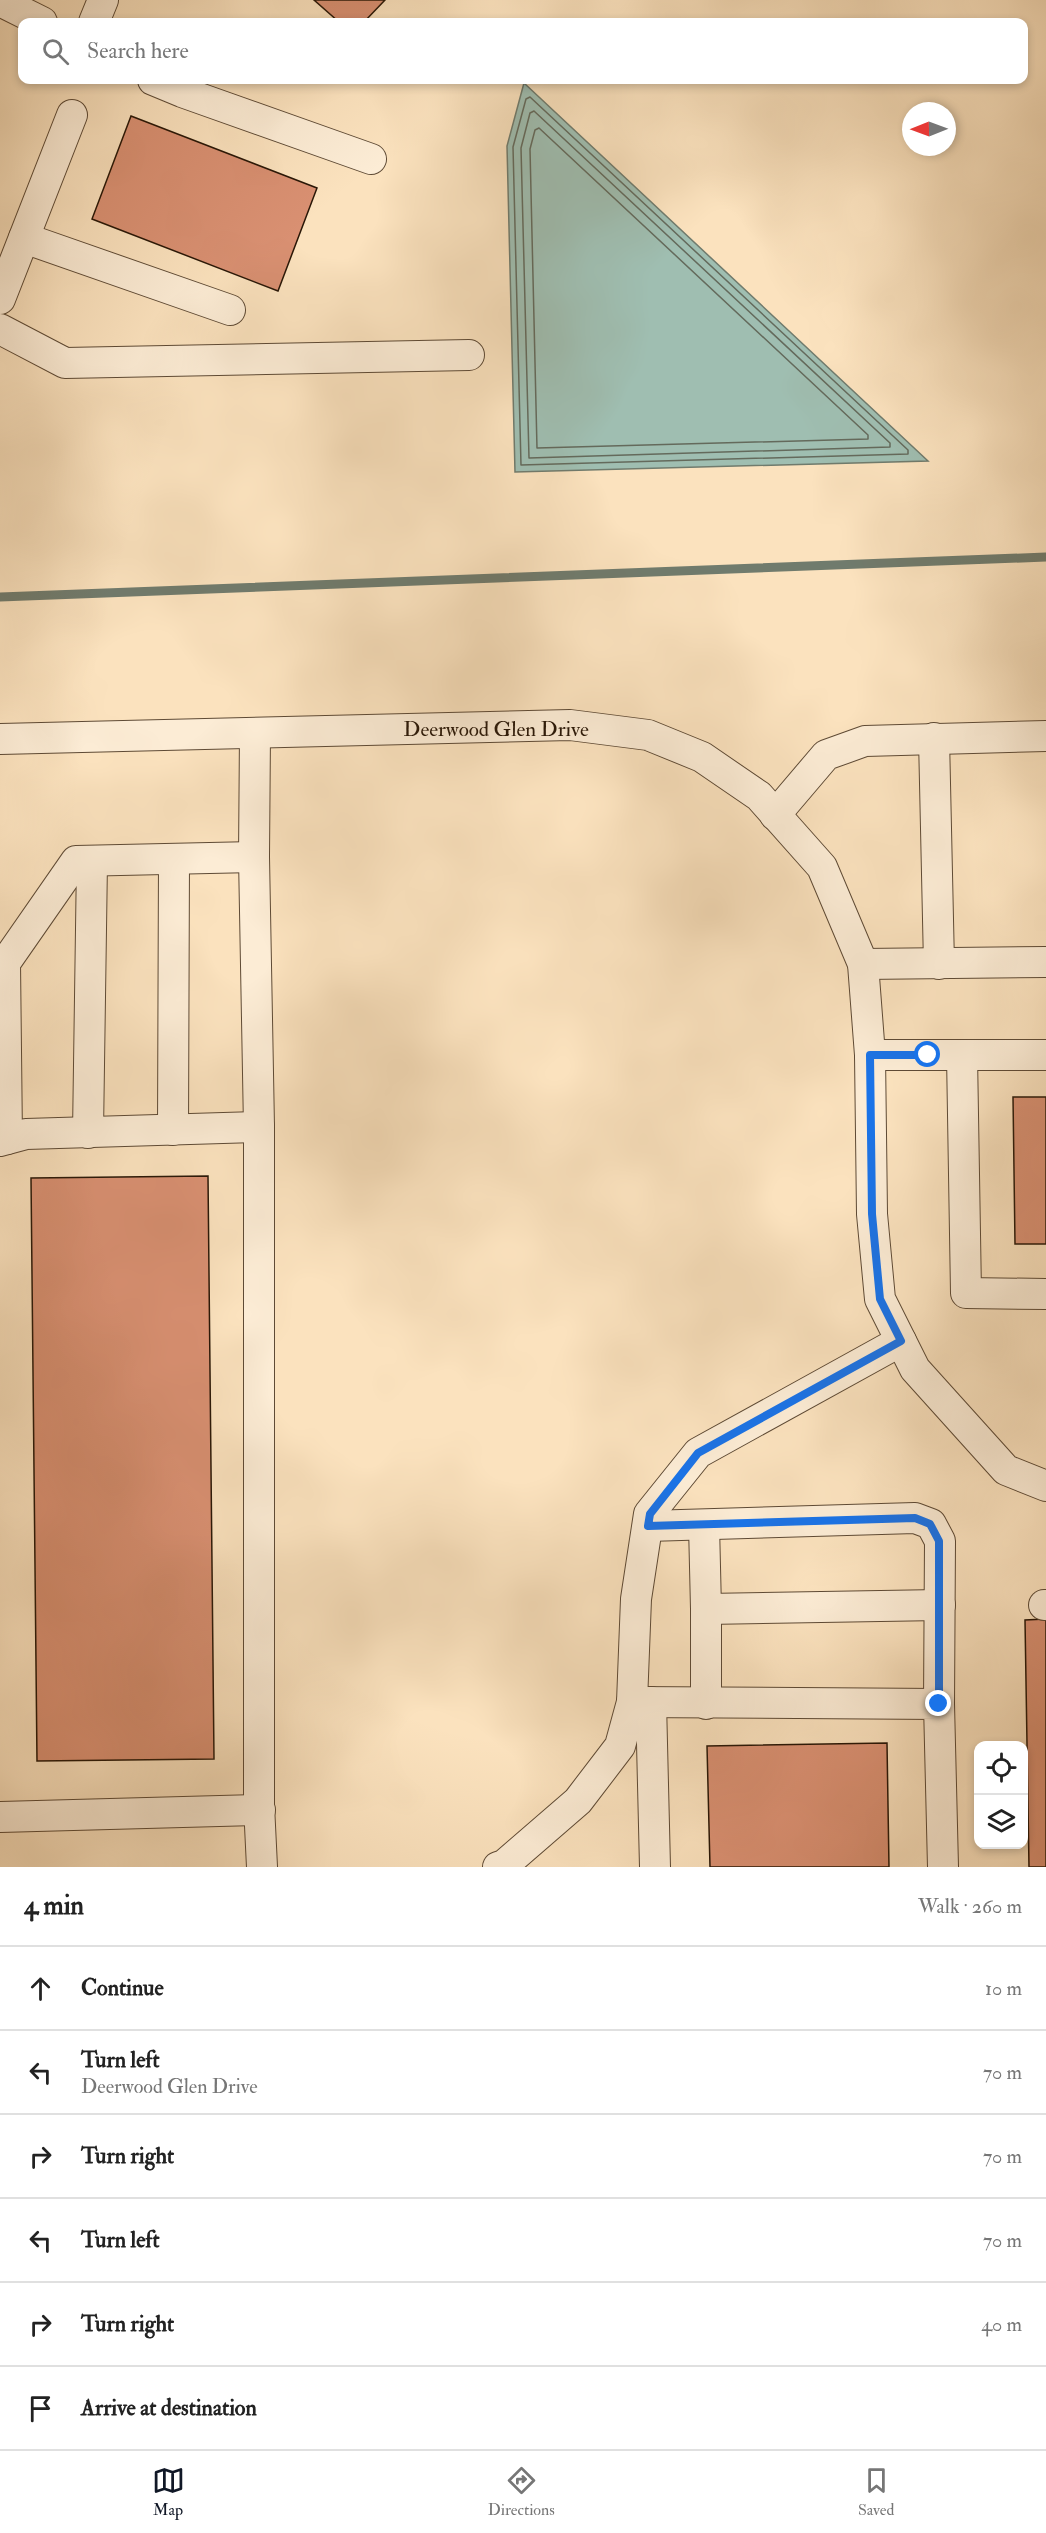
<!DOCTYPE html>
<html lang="en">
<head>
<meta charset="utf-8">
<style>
  body { margin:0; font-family:"IM FELL Double Pica",serif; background:#f6f6f6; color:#222 }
  .controls { position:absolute; right:18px; bottom:18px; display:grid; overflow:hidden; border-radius:12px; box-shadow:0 3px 9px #0003 }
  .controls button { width:54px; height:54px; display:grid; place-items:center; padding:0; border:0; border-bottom:2px solid #e0e0e0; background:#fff; color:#222; font:30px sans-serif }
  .compass { position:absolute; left:902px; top:102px; width:54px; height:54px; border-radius:50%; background:#fff; box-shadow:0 3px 9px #0003; rotate:269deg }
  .stop { position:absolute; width:18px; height:18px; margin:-14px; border:4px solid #1a73e8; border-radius:50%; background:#fff }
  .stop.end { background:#1a73e8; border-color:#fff; box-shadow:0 2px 6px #0008 }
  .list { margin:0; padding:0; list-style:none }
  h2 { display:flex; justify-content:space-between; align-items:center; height:78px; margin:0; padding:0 24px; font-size:26px }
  h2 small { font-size:20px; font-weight:400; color:#767676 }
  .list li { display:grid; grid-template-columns:39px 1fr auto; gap:18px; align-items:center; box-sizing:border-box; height:84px; padding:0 24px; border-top:2px solid #e0e0e0 }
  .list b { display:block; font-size:22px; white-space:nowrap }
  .list p { margin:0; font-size:20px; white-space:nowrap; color:#767676 }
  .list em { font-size:20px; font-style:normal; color:#767676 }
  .icon { flex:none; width:33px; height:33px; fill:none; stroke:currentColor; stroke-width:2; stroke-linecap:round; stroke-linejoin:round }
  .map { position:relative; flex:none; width:1046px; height:1867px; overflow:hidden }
  .search { position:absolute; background:#fff; box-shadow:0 3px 9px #0003; left:18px; right:18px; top:18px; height:66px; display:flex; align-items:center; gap:15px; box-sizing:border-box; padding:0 21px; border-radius:12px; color:#767676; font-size:22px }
  .sheet { height:582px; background:#fff }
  nav { display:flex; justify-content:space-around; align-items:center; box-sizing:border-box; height:84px; border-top:2px solid #e0e0e0; background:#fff; font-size:16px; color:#767676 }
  nav a { display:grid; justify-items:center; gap:3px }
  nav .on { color:#111827 }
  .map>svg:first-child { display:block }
</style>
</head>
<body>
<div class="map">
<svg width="1046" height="1867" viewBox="0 0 1046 1867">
  <rect width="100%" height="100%" fill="#fbe2be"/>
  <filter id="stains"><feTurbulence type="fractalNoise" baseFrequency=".00333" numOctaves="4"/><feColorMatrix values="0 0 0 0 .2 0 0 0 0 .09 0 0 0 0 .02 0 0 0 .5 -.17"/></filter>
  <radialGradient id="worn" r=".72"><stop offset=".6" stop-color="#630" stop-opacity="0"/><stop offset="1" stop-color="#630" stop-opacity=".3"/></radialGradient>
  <path fill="#9fbeb1" stroke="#707b6d" stroke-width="1.5" d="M524,83L928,461L515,472L507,146Z"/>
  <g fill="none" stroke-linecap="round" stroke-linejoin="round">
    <g stroke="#646a5c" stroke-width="1.5">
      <path d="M530,97L908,450V454L521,465L513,147L526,99Z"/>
      <path d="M534,111L890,443V447L529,458L521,148L530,113Z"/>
      <path d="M539,128L868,435V439L537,448L530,149L535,130Z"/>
    </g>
    <path stroke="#707b6d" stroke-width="9" d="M0,597L1046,557"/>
  </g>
  <g fill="#d99072" stroke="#291707" stroke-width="1.5">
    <path d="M314,0H385L364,22H339Z"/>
    <path d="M131,116L317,188L278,291L92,219Z"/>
    <path d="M1013,1097H1046V1244H1015Z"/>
    <path d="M208,1176L214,1759L37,1761L31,1178Z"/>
    <path d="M1046,1619V1867H1029L1025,1620Z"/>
    <path d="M887,1743L889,1867H710L707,1746Z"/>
  </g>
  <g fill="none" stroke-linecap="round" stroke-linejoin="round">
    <g stroke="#5e4a35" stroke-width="32">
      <g id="minor">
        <path d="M0,1L42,22"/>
        <path d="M94,22L103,0"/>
        <path d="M153,80L182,92L371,159"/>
        <path d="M24,238L230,310"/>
        <path d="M0,299L72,115"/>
        <path d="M0,329L65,363L469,355"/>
        <path d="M255,733L254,857L259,1127V1805L262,1867"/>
        <path d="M934,738L939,964"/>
        <path d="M0,739L570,725L648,735L702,757L759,796L822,867L863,964L870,1055L872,1214L880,1299L915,1369L1006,1470L1046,1486"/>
        <path d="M775,815L826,755L865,741L1046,736"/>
        <path d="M863,964L1046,962"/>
        <path d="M870,1055H1046"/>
        <path d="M962,1055L966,1293L1046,1294"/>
        <path d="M173,1130L174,859"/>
        <path d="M88,1133L92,861"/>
        <path d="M7,1139L5,963L76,861L254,857"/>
        <path d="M0,1141L26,1134L259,1127"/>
        <path d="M704,1525L706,1609L940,1605"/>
        <path d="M648,1526L915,1518L931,1524L940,1541L939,1704"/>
        <path d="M1044,1605H1046"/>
        <path d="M632,1702L939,1704L943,1867"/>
        <path d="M651,1702L655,1867"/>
        <path d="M706,1704V1609"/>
        <path d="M0,1817L260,1810"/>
        <path d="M498,1867L504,1865L578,1801L620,1746L632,1702L636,1599L649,1514L698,1453L901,1341"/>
      </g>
    </g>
    <use href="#minor" stroke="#fcecd5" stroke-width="30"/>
  </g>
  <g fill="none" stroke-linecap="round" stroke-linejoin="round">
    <path stroke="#1a73e8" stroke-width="8" d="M928,1055H870L872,1214L880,1299L901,1341L698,1453L650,1514L648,1526L915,1518L930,1524L939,1541V1704"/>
  </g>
  <g text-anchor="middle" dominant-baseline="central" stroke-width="5" stroke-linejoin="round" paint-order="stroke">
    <g font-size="21" fill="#291707" stroke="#fcecd5">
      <text x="496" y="729">Deerwood Glen Drive</text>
    </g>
  </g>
  <rect width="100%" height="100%" filter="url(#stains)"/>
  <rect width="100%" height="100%" fill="url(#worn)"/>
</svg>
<div class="controls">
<button><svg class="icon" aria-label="locate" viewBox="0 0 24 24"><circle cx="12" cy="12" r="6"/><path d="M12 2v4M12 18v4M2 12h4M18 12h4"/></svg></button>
<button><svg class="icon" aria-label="layers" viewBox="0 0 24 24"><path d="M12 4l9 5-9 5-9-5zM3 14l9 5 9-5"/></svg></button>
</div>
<svg class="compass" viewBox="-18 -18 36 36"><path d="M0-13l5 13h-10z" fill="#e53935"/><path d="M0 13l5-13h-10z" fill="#767676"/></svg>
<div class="stop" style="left:928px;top:1055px"></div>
<div class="stop end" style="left:939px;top:1704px"></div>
<div class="search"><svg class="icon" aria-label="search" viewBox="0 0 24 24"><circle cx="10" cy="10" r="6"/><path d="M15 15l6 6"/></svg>Search here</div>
</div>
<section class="sheet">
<h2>4 min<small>Walk · 260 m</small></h2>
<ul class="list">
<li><svg class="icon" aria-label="ahead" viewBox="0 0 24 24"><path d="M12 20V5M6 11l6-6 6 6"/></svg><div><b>Continue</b></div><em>10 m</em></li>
<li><svg class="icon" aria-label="left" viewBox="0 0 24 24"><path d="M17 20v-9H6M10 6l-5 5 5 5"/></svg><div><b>Turn left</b><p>Deerwood Glen Drive</p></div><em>70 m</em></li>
<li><svg class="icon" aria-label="right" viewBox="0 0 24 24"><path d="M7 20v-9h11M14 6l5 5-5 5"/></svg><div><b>Turn right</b></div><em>70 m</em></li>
<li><svg class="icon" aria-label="left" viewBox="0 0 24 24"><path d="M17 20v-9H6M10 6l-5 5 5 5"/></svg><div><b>Turn left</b></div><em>70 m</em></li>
<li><svg class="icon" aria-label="right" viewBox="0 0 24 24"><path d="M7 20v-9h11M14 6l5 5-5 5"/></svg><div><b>Turn right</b></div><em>40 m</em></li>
<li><svg class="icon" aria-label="arrive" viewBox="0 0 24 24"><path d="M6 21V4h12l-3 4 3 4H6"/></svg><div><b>Arrive at destination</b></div></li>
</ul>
</section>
<nav>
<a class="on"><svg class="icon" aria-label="map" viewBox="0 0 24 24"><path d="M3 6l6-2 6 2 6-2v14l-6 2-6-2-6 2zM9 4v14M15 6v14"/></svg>Map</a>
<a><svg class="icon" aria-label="directions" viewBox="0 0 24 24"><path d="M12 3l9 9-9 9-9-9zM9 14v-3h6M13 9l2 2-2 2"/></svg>Directions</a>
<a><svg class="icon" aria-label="saved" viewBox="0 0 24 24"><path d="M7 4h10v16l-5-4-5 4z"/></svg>Saved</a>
</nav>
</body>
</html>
